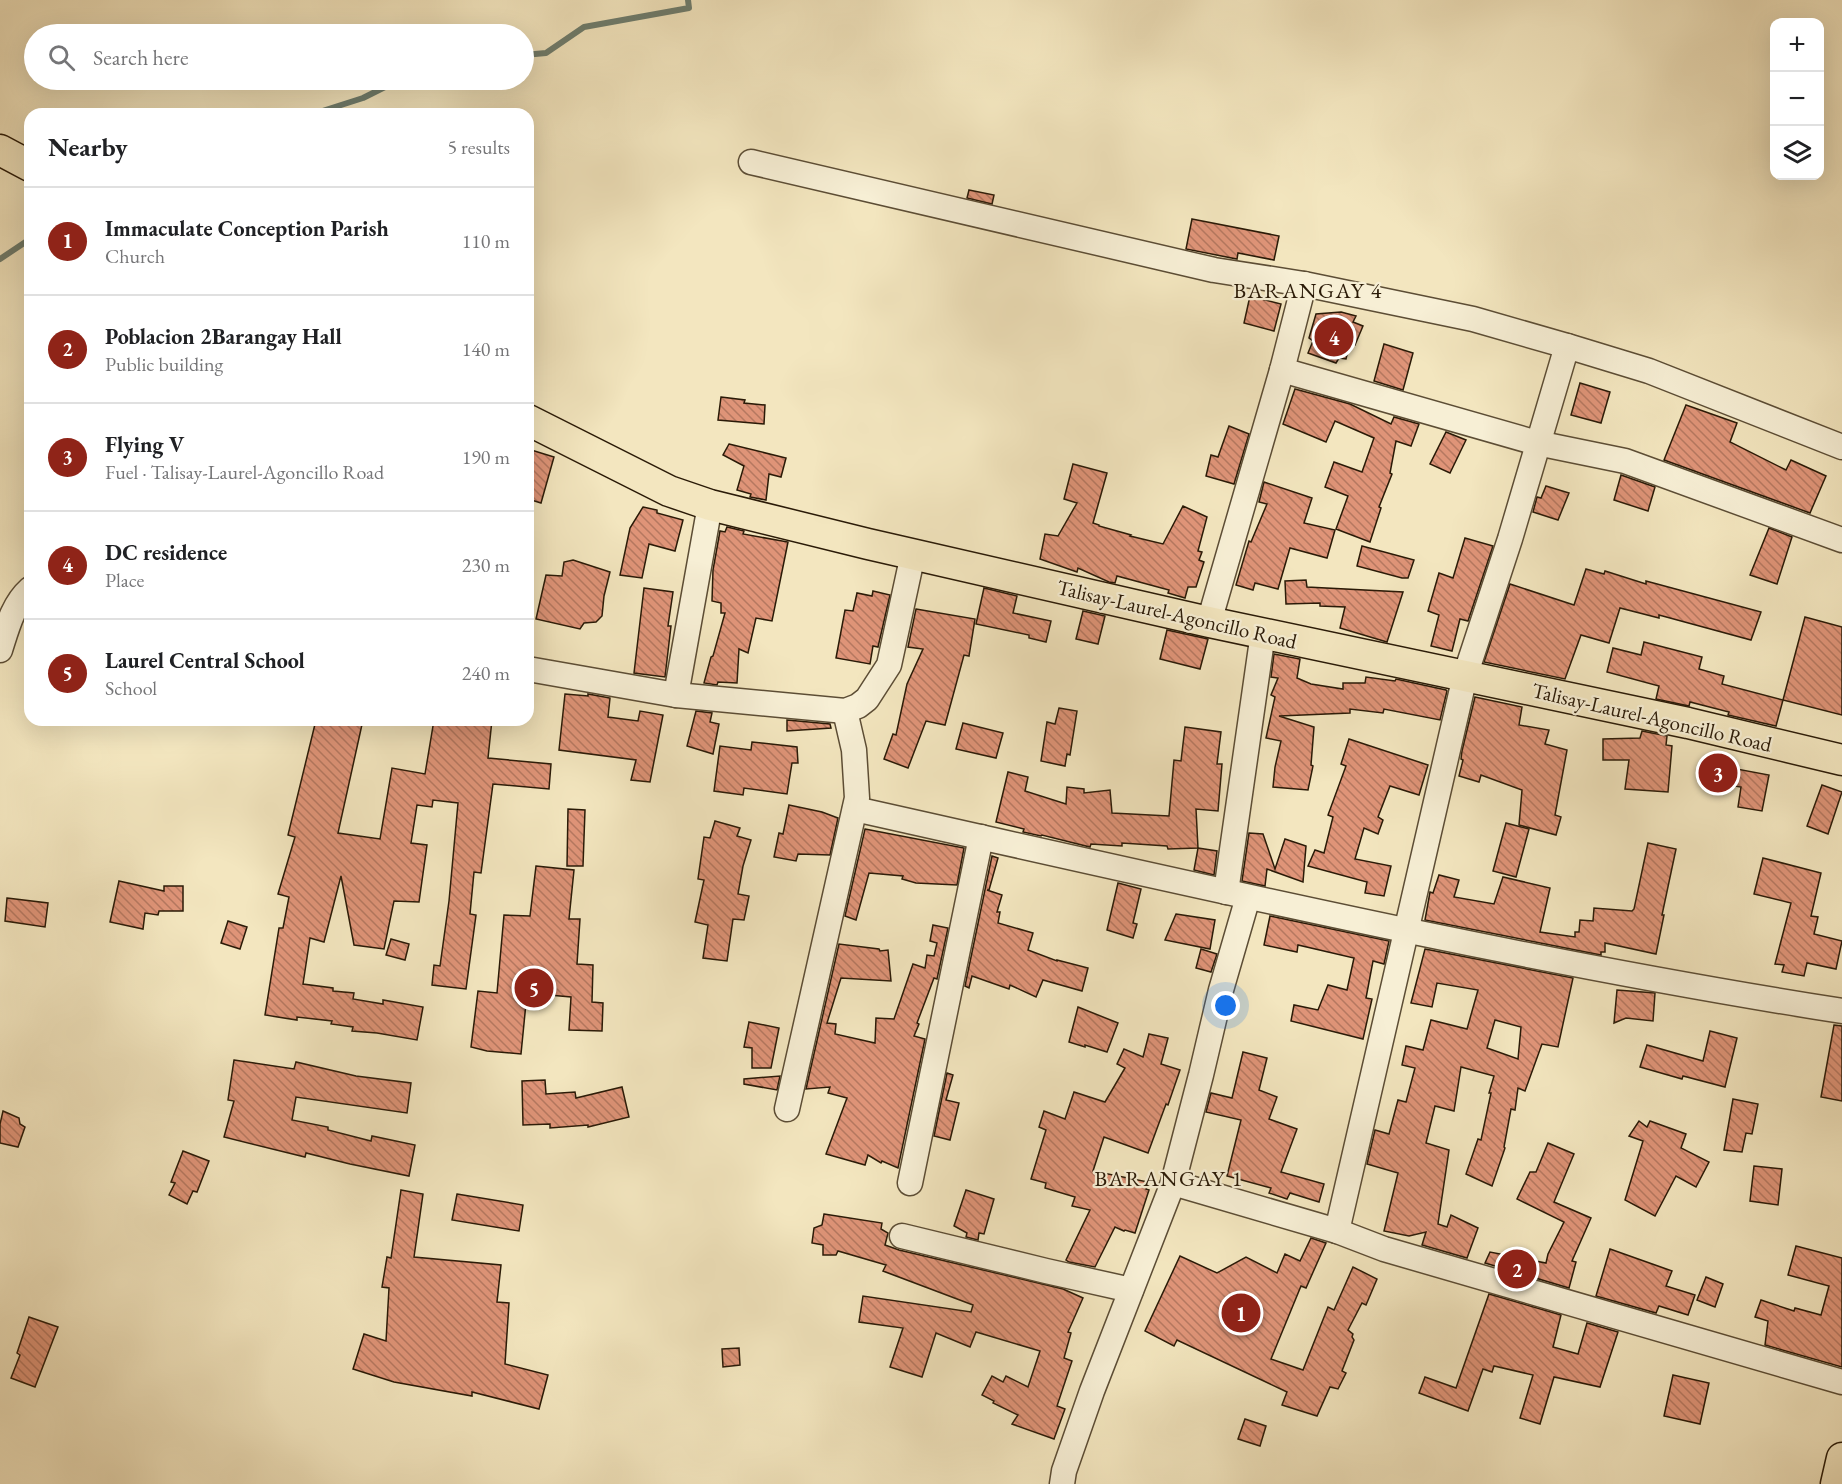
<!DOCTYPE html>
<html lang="en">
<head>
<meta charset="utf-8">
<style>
  body { margin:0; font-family:"EB Garamond",serif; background:#f6f6f6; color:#202124 }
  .controls { position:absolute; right:18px; top:18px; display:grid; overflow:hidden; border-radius:12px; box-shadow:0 6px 24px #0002 }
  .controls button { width:54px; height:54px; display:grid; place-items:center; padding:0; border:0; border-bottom:2px solid #e0e0e0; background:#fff; color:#202124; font:30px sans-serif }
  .you { position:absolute; left:1226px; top:1006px; width:21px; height:21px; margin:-15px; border:4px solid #fff; border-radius:50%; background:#1a73e8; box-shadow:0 0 0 9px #1a73e833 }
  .badge { display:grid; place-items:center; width:39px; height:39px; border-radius:50%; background:#8f2418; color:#fff; font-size:20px; font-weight:700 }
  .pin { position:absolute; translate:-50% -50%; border:3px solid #fff; box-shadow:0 2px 6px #0006 }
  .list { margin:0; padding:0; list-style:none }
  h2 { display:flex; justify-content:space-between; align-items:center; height:78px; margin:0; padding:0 24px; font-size:26px }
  h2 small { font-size:20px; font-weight:400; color:#757577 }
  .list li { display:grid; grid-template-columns:39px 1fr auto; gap:18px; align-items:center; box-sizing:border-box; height:108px; padding:0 24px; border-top:2px solid #e0e0e0 }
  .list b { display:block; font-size:22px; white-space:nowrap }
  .list p { margin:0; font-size:20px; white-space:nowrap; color:#757577 }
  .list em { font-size:20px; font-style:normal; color:#757577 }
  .icon { flex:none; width:33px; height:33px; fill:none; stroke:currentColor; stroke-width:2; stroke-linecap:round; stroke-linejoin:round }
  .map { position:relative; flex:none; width:1842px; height:1484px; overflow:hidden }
  .search { position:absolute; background:#fff; box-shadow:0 6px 24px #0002; left:24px; top:24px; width:510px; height:66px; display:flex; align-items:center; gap:15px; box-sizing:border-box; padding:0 21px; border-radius:33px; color:#757577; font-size:22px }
  .panel { position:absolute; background:#fff; box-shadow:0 6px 24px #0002; left:24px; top:108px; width:510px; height:618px; border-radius:18px }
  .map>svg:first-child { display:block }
</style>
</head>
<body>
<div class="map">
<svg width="1842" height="1484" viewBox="0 0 1842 1484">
  <defs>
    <pattern id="building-back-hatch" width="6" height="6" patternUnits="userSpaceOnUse" patternTransform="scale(1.5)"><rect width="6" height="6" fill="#df9478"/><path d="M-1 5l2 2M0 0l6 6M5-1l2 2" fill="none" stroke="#b57860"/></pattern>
  </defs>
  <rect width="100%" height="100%" fill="#f3e6bf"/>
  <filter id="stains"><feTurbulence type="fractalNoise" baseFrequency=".00333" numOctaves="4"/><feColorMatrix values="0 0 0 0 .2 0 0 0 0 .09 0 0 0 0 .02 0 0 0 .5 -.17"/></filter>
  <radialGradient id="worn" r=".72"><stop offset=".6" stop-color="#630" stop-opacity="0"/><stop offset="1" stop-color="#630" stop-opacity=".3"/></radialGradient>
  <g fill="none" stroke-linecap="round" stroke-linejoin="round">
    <g stroke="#6e7d6e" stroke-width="6">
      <path d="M524,55L546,53L584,27L689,8L688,0"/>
      <path d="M313,114L363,98L399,80"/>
      <path d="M0,259L30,239"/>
    </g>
  </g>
  <g fill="url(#building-back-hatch)" stroke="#2a1a07" stroke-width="1.5" fill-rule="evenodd">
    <path d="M969,190L994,195L992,204L967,198Z"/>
    <path d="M1192,219L1279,236L1274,260L1238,253L1237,259L1186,249Z"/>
    <path d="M1250,296L1281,304L1274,331L1244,323Z"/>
    <path d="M1341,312L1356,316L1353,322L1363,326L1355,345L1350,342L1346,359L1339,358L1336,363L1308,353L1313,341L1309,338L1316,314Z"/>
    <path d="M1384,344L1413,353L1403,390L1374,381Z"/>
    <path d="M1580,383L1610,392L1601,423L1571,415Z"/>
    <path d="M1295,389L1350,404L1391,424L1394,417L1419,424L1411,446L1396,441L1390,473L1392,474L1379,507L1381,508L1370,542L1336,529L1348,496L1325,487L1334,462L1362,472L1374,438L1335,421L1326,442L1283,424Z"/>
    <path d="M721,397L745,400L744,403L765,405L764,424L718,420Z"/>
    <path d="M1686,405L1737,423L1730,442L1786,470L1791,460L1826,476L1810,513L1664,460Z"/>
    <path d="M1229,426L1249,434L1234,484L1206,476L1211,455L1218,457Z"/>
    <path d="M1446,432L1466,440L1450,473L1430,464Z"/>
    <path d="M729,444L786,458L781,477L769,474L766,500L750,497L751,494L737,490L744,466L723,455Z"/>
    <path d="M528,449L554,457L541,503L528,499Z"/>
    <path d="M1073,464L1107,473L1093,523L1099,525V526L1131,535L1130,536L1163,544L1183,506L1207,517L1198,551L1202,552L1199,560L1204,562L1196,587H1188L1185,598L1168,593L1169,590L1117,576L1115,583L1109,582L1078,568L1077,572L1040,559L1045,534L1058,536L1077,503L1064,499Z"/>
    <path d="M1621,475L1655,487L1648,511L1614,500Z"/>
    <path d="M1264,482L1312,498L1304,523L1335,530L1327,558L1290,548L1278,589L1255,583L1253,590L1236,585L1249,541L1251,542L1267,504L1259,502Z"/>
    <path d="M1546,486L1569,493L1558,520L1533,512L1537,497L1541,498Z"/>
    <path d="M643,507L657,510V513L683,520L675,551L649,544L642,578L620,575L630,528Z"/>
    <path d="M727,527L744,531L743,534L788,542L772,621L756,618L748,653L739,649L737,683L718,682L717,685L704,683L711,657L713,656L725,613H721V603L712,601L713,570L720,531L725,532Z"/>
    <path d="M1769,528L1792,537L1777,584L1750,575Z"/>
    <path d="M1465,538L1493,546L1468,621L1460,619L1452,651L1431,646L1439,615L1428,611L1439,573L1453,578Z"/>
    <path d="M1362,546L1414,560L1408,578H1402L1357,566Z"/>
    <path d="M573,560L610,572L604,596L602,616L596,622L584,623L580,629L536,619L546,575L562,576L564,562Z"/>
    <path d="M1586,569L1604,574L1605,571L1646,584V581L1761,612L1751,640L1659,615V618L1620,608L1609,643L1581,635L1565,679L1484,662L1510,584L1574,605Z"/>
    <path d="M1306,580L1307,587L1403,592L1387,642L1340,628L1345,607L1320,606V603L1286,604L1285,581Z"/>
    <path d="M644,588L673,592L668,626H671L665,677L634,673Z"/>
    <path d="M984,588L1017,596L1013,613L1051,621L1046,642L1029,638V635L976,624Z"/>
    <path d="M873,591L890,595L878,647L873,646L870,664L836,658L845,610L853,611L857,593L872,596Z"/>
    <path d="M916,609L975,619L969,656L964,655L945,725L926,721L908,768L884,759L893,734L896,735L907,684L923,649L908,647Z"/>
    <path d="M1083,611L1105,616L1098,644L1076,639Z"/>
    <path d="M1805,617L1842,627V715L1783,700Z"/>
    <path d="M1167,630L1208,639L1200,669L1160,659Z"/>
    <path d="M1644,642L1702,657L1699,669L1724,676L1722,684L1783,700L1776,726L1728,715L1729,712L1690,702L1689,706L1656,699L1659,686L1607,672L1613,648L1641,655Z"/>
    <path d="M1274,654L1300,659L1297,678L1311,684L1343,689V683H1365L1366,677L1395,681L1396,679L1446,690L1447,691L1440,720L1384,709L1383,713L1350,709V713L1279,716L1314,727L1311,765L1313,766L1308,790L1273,787L1275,767L1281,741L1266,738L1275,697L1271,695L1278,678L1271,677Z"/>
    <path d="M565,694L588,696V694L610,698L608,717L638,721L640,711L663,715L650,782L631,780L636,760L559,750Z"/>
    <path d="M1475,697L1522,707L1519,725L1549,730L1545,744L1567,750L1555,815L1561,817L1556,835L1519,825L1522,790L1481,775L1479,782L1459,776L1463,760L1461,759L1462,751Z"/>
    <path d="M1059,708L1077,711L1070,755L1067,754L1065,766L1041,761L1047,722L1055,724Z"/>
    <path d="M696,711L712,713L710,722L719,724L713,754L687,746Z"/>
    <path d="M316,720H363L338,833L380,839L392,768L425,774L434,720H492L488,758L551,764L549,789L493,784L481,873L474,872L470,914L476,915L466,989L432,985L434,965L440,966L449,901L458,803L433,800L432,807L417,805L411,843L427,845L419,902L394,901L384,949L354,945L341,876L324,942L310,938L303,984L333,988V991L354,993L353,999L383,1004V1000L423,1007L417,1040L377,1033L352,1031L353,1027L331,1024L332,1021L297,1017V1020L265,1015L279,928H283L289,897L278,894L295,837L288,835Z"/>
    <path d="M787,720L830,724L831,728L787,731Z"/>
    <path d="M963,723L1003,733L996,758L956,749Z"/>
    <path d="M1185,727L1221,732L1217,764H1222L1218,811L1196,809L1198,848L1168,849L1167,846L1122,843V846L1091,844L1090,847L1042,835L1041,836L1023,832L1024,829L996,822L1008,772L1028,777L1025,791L1066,804L1067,787L1084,789V793L1110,790L1112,813L1169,816L1174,760L1181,761Z"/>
    <path d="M1642,731L1667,736L1666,745L1672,746L1668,792L1625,789L1629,760H1603V739L1640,738Z"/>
    <path d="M1349,739L1428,765L1419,795L1390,786L1378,817L1383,820L1378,834L1364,828L1355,859L1391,866L1384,896L1365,893L1367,882L1308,866L1315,850L1324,853L1333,817L1328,815L1346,766L1341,764Z"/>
    <path d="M752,742L797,747L798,763H792L787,794L744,788L743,795L714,791L720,746L751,750Z"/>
    <path d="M1709,760L1731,764V768L1769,775L1762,811L1738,807L1741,787L1705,781Z"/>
    <path d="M1822,785L1842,792L1828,834L1807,826Z"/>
    <path d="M789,805L822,812L838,818L830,855L798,854L796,861L774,857L779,833L783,834Z"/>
    <path d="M568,809L585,810L583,866H567Z"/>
    <path d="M715,821L740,828L737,836L751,840L743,866L738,894L749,896L744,920L733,919L727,961L703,958L708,925L695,922L704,880L698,879L704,837L710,838Z"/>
    <path d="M1506,823L1529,829L1516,877L1493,871Z"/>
    <path d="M865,829L964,848L957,885L916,883L902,879L903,876L869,873L856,920L845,916Z"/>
    <path d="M1249,833L1263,834L1275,869L1285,839L1306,846L1303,882L1267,869L1265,886L1242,881Z"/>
    <path d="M1648,843L1676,849L1662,915H1664L1656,954L1605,943V952H1601V955L1425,920L1430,892L1433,893L1439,875L1459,880L1454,897L1494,904L1503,877L1550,888L1540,932L1575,937V932H1579L1580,920L1593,921L1594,908L1632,911L1634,909Z"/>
    <path d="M1198,848L1217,851L1214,875L1194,870Z"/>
    <path d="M992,856L998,858L989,890H987L1002,895L997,912H1000L998,923L1033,933L1028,950L1057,961V960L1088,968L1082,991L1043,980L1036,997L1010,985L1009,989L972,976L969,988L965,986Z"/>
    <path d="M1763,858L1821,873L1811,916L1818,917L1814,934L1842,941L1836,969L1807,963L1804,976L1782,972L1784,965L1775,964L1791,903L1754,894Z"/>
    <path d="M536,866L574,870L569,919H580L577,964L593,965L592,1002L603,1003L602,1031L569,1030L571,997L527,993L521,1054L487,1051L471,1047L478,991L497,993L504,915L530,916Z"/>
    <path d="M119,881L164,891V886H183V911H159L158,915L145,913L143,929L110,922Z"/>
    <path d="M1118,883L1141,889L1133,923L1137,924L1133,938L1107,930Z"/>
    <path d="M7,898L48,903L45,927L5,921Z"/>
    <path d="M1176,914L1215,920L1210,949L1165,940Z"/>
    <path d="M1270,916L1389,941L1384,964L1373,961L1366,998L1372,999L1363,1039L1291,1021L1294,1005L1318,1010L1328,985L1347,990L1354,958L1298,945L1297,952L1264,945Z"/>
    <path d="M228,921L247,927L240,949L221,943Z"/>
    <path d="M933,925L948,928L937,979L934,978L917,1023L919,1024L914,1036L925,1039L898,1168L882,1161L881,1163L868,1155L865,1165L826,1154L847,1098L828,1093L830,1087L806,1089L839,944L879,949L880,951L888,950L891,981L841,978L827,1023L836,1024L835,1034L875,1043L876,1018L894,1019L913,964L925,968L927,955L934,956L937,943L930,941Z"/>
    <path d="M391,939L409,944L405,960L386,955Z"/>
    <path d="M1201,949L1217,954L1211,972L1196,968Z"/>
    <path d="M1425,949L1573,978L1558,1047L1542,1044L1525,1091L1518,1088L1515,1110L1511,1109L1504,1147L1505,1148L1492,1186L1466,1174L1478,1139L1481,1140L1491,1093H1489L1494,1076L1461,1067L1454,1111L1435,1106L1426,1143L1449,1150L1438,1224L1447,1227L1451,1215L1478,1228L1467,1258L1422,1245L1426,1232L1409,1236L1384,1231L1398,1173L1367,1164L1375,1130L1389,1134L1398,1100L1406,1102L1415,1068L1402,1065L1406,1046L1423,1050L1431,1020L1467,1029L1478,990L1437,983L1432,1007L1411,1003ZM1495,1020L1521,1027L1518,1059L1487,1048Z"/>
    <path d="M1617,990L1655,993L1653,1021L1626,1018L1614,1023Z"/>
    <path d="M1078,1007L1118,1023L1107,1052L1085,1045V1047L1069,1042Z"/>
    <path d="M749,1022L779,1028L771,1068H752V1048L744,1047Z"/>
    <path d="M1834,1025L1842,1026V1101L1821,1097Z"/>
    <path d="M1710,1031L1737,1038L1725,1087L1683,1076L1682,1079L1640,1067L1647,1045L1703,1061Z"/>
    <path d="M1149,1034L1168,1038L1161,1064L1180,1070L1168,1105L1166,1104L1148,1153L1104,1137L1093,1171L1148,1182L1146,1189L1149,1190L1135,1233L1125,1230L1124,1231L1115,1227L1095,1267L1069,1262L1066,1260L1090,1210L1072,1206L1075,1197L1045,1188L1046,1183L1031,1179L1046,1130L1039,1127L1044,1111L1065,1119L1074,1092L1105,1102L1125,1068L1117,1064L1124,1049L1143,1057Z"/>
    <path d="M1243,1052L1267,1058L1259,1090L1277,1097L1269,1119L1297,1129L1281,1172L1324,1184L1319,1202L1290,1193L1287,1199L1269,1193L1271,1188L1227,1176L1241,1120L1206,1112L1211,1093L1232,1098Z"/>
    <path d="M234,1060L294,1069L296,1062L356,1076L411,1083L407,1113L296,1097L292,1120L328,1127V1130L371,1141L372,1136L415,1145L409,1176L350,1164L306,1153L305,1157L224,1137L234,1101L228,1100Z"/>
    <path d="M947,1073L953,1075L946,1100L959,1103L950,1140L934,1136Z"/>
    <path d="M780,1076L777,1090L744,1084V1079Z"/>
    <path d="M545,1080L546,1094L575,1092L576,1098L622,1087L629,1117L588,1127V1125L550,1128V1124L523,1125L522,1081Z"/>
    <path d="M1733,1099L1758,1104L1752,1134L1746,1133L1742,1152L1724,1150Z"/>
    <path d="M3,1111L19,1118L20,1124L25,1127L18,1147L0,1143V1124Z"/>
    <path d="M1639,1121L1647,1127L1650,1121L1686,1134L1681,1148L1709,1162L1696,1187L1676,1176L1655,1216L1625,1200L1643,1141L1629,1136Z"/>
    <path d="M1548,1143L1574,1154L1554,1202L1591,1218L1572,1261L1576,1262L1569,1288L1485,1263L1490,1252L1546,1263L1548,1254L1564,1222L1517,1199L1530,1172H1536Z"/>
    <path d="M183,1151L209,1161L197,1192L193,1191L187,1204L169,1195L175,1183L171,1182Z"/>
    <path d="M1754,1166L1782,1169L1778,1205L1750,1201Z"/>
    <path d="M401,1190L423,1194L414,1257L501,1265L497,1302L509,1303L505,1364L548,1375L539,1409L472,1392V1396L394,1382L353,1369L364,1334L386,1341L389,1288L382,1287L387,1257L391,1258Z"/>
    <path d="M966,1190L994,1199L984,1234L979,1233L978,1240L966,1237L967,1233L954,1226Z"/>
    <path d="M457,1194L523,1205L519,1231L452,1220Z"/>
    <path d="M824,1214L882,1223L881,1229L888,1233L885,1245L899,1250L1063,1289L1083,1298L1068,1332L1071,1333L1064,1358L1072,1361L1057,1406L1065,1409L1054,1439L1012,1424L1018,1415L993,1403L994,1401L982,1395L992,1376L1003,1382L1006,1376L1028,1387L1040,1351L976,1332L970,1347L936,1333L922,1377L890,1367L903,1328L859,1322L863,1296L971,1312L973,1305L883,1271L886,1265L838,1251L836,1255H823V1245L812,1243L814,1228L822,1225Z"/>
    <path d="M1311,1238L1326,1243L1306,1288L1301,1286L1271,1359L1303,1370L1328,1307L1334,1310L1353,1267L1377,1279L1366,1305L1362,1303L1348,1330L1353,1334L1352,1337L1354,1340L1342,1371L1346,1373L1338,1389L1330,1387L1317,1416L1282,1405L1287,1392L1177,1340L1174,1346L1145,1331L1180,1256L1217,1273L1246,1257L1277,1273L1285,1254L1300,1261Z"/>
    <path d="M1796,1246L1842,1258V1367L1765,1345L1768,1321L1755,1317L1761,1300L1794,1311L1795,1308L1821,1315L1829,1286L1788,1275Z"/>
    <path d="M1610,1249L1672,1271L1666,1286L1695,1295L1688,1315L1659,1306L1656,1313L1596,1296Z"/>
    <path d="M1706,1277L1723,1284L1715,1307L1697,1300Z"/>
    <path d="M1489,1294L1561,1315L1553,1347L1578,1354L1587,1323L1618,1332L1600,1387L1554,1377L1540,1424L1520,1418L1533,1375L1494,1366L1492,1372L1483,1369L1468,1411L1419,1393L1425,1377L1456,1388Z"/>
    <path d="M29,1317L58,1327L35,1387L11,1378L20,1355L17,1353Z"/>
    <path d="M739,1348L740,1365L723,1367L722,1349Z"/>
    <path d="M1673,1375L1709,1383L1700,1424L1664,1416Z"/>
    <path d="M1245,1419L1266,1426L1260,1446L1238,1439Z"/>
  </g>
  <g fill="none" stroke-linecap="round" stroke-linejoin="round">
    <g stroke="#5c4d35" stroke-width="27">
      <g id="minor">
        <path d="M751,162L1214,270L1304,284L1473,319L1567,346"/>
        <path d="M1282,370L1537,443L1625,461L1842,540"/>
        <path d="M1209,622L1282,370L1304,284"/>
        <path d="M0,650C7,628 13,604 30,589"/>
        <path d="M528,669L676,695L845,711L858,706L867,699L889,665L913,554"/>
        <path d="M676,695L710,505"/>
        <path d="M855,809C1182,882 1510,959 1842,1011"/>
        <path d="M1226,892L1263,633"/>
        <path d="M787,1109L857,798L854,750L845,711"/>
        <path d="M910,1183L981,837"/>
        <path d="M1173,1183L1337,1231L1384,1249L1842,1382"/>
        <path d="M1337,1231L1465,676L1510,539L1567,346L1649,371L1842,447"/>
        <path d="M902,1236L1046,1271L1131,1290"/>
        <path d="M1062,1484L1064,1471L1092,1391L1173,1183L1201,1075L1221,990L1248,897"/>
      </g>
    </g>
    <g stroke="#2a1a07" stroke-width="33">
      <g id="major">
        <path d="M0,150L30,166"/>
        <path d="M528,420L669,491L710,505L868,544L1209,622L1688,723L1842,760"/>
        <path d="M1836,1484L1842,1458"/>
      </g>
    </g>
    <use href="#minor" stroke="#f7efd5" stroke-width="24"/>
    <use href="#major" stroke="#f3e6bf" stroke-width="30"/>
  </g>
  <g text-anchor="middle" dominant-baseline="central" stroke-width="4.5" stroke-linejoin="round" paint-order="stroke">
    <g font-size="21" fill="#2a1a07" stroke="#f7efd5">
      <text transform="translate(1177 614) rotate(13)">Talisay-Laurel-Agoncillo Road</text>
      <text transform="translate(1652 717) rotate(13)">Talisay-Laurel-Agoncillo Road</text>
    </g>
    <g font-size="22" letter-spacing="1.5" fill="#2a1a07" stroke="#f7efd5">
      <text x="1308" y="290">BARANGAY 4</text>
      <text x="1169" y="1178">BARANGAY 1</text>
    </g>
  </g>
  <rect width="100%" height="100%" filter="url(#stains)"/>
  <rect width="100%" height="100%" fill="url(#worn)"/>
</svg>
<div class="controls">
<button>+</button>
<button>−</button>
<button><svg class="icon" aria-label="layers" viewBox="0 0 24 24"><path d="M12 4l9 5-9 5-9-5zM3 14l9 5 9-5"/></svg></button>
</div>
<div class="you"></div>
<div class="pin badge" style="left:1241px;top:1313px">1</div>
<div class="pin badge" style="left:1517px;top:1269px">2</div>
<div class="pin badge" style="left:1718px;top:773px">3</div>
<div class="pin badge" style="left:1334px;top:337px">4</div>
<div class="pin badge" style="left:534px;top:988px">5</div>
<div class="search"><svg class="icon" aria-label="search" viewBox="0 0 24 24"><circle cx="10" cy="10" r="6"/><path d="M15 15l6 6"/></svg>Search here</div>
<section class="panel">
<h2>Nearby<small>5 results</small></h2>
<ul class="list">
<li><span class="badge">1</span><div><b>Immaculate Conception Parish</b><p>Church</p></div><em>110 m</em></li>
<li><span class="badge">2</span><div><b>Poblacion 2Barangay Hall</b><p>Public building</p></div><em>140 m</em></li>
<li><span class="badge">3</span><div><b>Flying V</b><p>Fuel · Talisay-Laurel-Agoncillo Road</p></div><em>190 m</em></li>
<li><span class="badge">4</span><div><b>DC residence</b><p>Place</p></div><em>230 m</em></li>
<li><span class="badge">5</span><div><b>Laurel Central School</b><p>School</p></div><em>240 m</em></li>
</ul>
</section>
</div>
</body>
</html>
